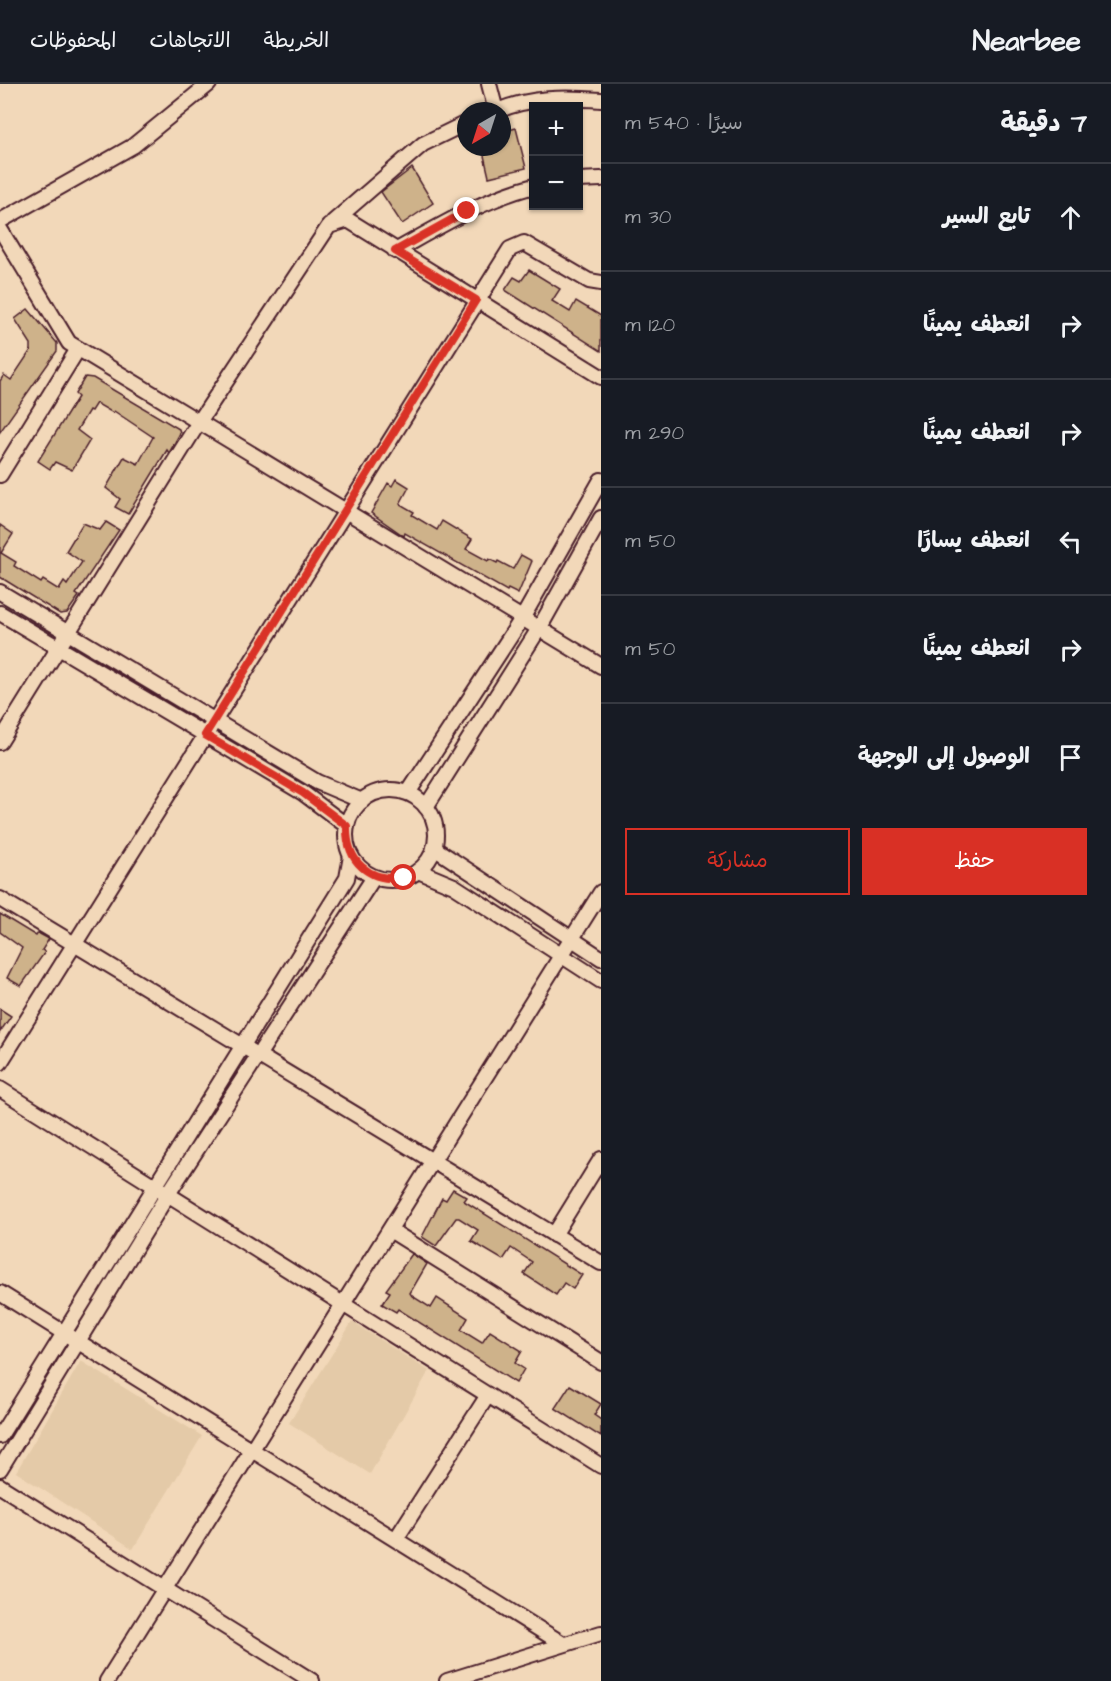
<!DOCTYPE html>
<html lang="ar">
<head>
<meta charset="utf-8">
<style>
  body { margin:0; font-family:"Architects Daughter","Playpen Sans Arabic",sans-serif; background:#20242c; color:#f1f3f6; direction:rtl }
  .controls { position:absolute; right:18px; top:18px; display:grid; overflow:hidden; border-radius:0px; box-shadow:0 2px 4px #0004 }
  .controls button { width:54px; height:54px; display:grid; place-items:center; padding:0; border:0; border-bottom:2px solid #363941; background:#171b24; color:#f1f3f6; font:30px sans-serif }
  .compass { position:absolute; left:457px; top:18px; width:54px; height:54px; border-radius:50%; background:#171b24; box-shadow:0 2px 4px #0004; rotate:219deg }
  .stop { position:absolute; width:18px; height:18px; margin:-14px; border:4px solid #d93025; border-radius:50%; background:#fff }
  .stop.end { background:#d93025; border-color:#fff; box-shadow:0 2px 6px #0008 }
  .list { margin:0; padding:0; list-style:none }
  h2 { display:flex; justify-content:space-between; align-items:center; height:78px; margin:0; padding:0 24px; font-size:26px }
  h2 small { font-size:20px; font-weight:400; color:#9ea1a6 }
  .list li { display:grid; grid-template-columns:39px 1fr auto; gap:18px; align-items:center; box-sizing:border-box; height:108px; padding:0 24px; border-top:2px solid #363941 }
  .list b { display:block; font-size:22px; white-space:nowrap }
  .list em { font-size:20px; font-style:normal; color:#9ea1a6 }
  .actions { display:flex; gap:12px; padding:18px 24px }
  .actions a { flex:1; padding:14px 0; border:2px solid #d93025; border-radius:0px; text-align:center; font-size:21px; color:#d93025 }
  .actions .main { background:#d93025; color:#fff }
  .icon { flex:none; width:33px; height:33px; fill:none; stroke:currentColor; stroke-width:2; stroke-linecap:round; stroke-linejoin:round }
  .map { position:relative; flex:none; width:601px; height:1597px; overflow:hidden; direction:ltr }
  header { display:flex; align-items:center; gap:36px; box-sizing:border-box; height:84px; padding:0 30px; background:#171b24; border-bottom:2px solid #363941 }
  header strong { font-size:28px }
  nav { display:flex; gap:33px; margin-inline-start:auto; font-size:21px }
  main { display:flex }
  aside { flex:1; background:#171b24 }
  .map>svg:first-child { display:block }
</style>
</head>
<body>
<header>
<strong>Nearbee</strong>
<nav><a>الخريطة</a><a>الاتجاهات</a><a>المحفوظات</a></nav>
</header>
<main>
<aside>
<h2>7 دقيقة<small>سيرًا · 540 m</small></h2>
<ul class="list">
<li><svg class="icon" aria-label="ahead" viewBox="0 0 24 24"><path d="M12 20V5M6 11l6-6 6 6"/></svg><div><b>تابع السير</b></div><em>30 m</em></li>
<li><svg class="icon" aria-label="right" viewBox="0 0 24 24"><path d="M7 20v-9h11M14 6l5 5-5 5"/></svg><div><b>انعطف يمينًا</b></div><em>120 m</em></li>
<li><svg class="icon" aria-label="right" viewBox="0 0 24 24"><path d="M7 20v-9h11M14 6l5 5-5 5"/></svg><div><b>انعطف يمينًا</b></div><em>290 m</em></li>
<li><svg class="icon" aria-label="left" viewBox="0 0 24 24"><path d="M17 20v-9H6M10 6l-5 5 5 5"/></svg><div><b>انعطف يسارًا</b></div><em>50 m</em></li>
<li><svg class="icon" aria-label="right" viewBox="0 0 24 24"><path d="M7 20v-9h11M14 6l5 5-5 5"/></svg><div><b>انعطف يمينًا</b></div><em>50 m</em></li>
<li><svg class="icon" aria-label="arrive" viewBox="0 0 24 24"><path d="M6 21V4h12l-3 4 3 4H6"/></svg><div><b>الوصول إلى الوجهة</b></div></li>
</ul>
<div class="actions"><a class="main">حفظ</a><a>مشاركة</a></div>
</aside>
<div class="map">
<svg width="601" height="1597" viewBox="0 0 601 1597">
  <rect width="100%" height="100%" fill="#f2d8b9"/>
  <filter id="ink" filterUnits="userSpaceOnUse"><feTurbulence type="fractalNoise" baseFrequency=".0167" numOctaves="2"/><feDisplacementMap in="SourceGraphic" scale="12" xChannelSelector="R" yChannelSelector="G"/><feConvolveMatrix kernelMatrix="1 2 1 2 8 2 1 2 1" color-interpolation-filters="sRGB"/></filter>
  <g filter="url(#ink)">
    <g fill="#e4caa8">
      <path d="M352,1238L429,1287L370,1390L289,1339Z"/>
      <path d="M81,1277L202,1352L133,1465L16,1388Z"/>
    </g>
    <g fill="#ceb28a" stroke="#4a1f2b" stroke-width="1.5">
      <path d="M516,44L526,84L489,93L482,63H502V48Z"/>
      <path d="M412,84L433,119L402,140L381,108Z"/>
      <path d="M529,186L560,205L552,217L570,228L576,217L601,232V267L505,206L514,193L521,197Z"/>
      <path d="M28,225L57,259V267L0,348V297L4,291L11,296L31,266V260L15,235Z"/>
      <path d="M85,293L93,294L179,345L180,349L169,369L167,366L128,430L115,423L120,415L106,404L124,373L138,380L153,353L114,327L113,329L96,319L91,327L89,326L77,346L90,356L72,386L55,378L50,385L38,377L78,313L75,310Z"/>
      <path d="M396,395L409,403L400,420L414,428L412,431L437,446L442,437L472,455L466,465L488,477L489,475L497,479L498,477L513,485L521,471L532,477L518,510L508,505L507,507L405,449L404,452L371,429L388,399L392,402Z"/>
      <path d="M106,438L119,446L76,510L79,512L67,529L60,530L0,493V441L13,450L1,469L16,478L14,482L41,499L43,496L59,506L64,498L67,501L82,478L66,467L83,439L100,446Z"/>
      <path d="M0,830L36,852L38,849L49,855L42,866L45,868L21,902L7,894L22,864L0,848Z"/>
      <path d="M0,925L11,932L0,948Z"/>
      <path d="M453,1105L467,1113L464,1117L582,1191L573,1205L564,1199L556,1211L524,1190L532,1178L511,1164L503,1176L471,1157L478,1146L459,1134H456L436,1162L422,1153L442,1114L446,1116Z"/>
      <path d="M412,1170L427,1180L410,1209L412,1212L431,1224L437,1214L468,1234L461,1246L482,1259L490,1247L522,1267L515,1279L524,1285L516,1299L398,1225L396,1228L382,1220L390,1208L386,1206Z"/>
      <path d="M570,1301L601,1320L594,1331L601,1336V1353L555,1324Z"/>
    </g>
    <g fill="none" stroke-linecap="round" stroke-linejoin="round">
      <g stroke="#4a1f2b" stroke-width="18">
        <g id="minor">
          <path d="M489,0L496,27"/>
          <path d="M497,27C530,13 565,13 601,16"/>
          <path d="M578,96L601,95"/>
          <path d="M0,137L133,62L209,0"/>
          <path d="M333,138L423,60L466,39"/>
          <path d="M0,145L69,259L601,582"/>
          <path d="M395,167C440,142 484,115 534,102"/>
          <path d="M0,391L78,265"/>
          <path d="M0,508L317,698L362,717"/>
          <path d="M0,529L303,709L347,742"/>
          <path d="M0,658L199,338L329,142L348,136L601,293"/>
          <circle cx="391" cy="751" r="45"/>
          <path d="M408,709L523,533L601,396"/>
          <path d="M426,723L540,543L601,434"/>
          <path d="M434,764L601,874"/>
          <path d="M418,787L454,802L601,897"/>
          <path d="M0,815L601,1179"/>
          <path d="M0,979L510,165L524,159L589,197L601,199"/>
          <path d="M0,1005L601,1382"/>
          <path d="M390,1146L601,1278"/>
          <path d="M554,1151L601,1075"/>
          <path d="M0,1209L563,1560"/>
          <path d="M0,1352L347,794L351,772"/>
          <path d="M0,1385L168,1110L374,793"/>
          <path d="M0,1402L312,1597"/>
          <path d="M396,1455L488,1311"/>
          <path d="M107,1597L601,808"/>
          <path d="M447,1597L601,1549"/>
        </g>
      </g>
      <use href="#minor" stroke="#f2d8b9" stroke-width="14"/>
    </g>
  </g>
  <g fill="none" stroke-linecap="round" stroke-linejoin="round" filter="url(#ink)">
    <path stroke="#d93025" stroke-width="8" d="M404,794C369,798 346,778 347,742L303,709L205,651L476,216L395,167L467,127"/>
  </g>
</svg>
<div class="controls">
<button>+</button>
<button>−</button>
</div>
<svg class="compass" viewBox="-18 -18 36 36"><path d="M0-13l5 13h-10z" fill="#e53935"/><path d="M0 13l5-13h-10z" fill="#9ea1a6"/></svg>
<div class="stop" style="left:404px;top:794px"></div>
<div class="stop end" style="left:467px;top:127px"></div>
</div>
</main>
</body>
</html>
